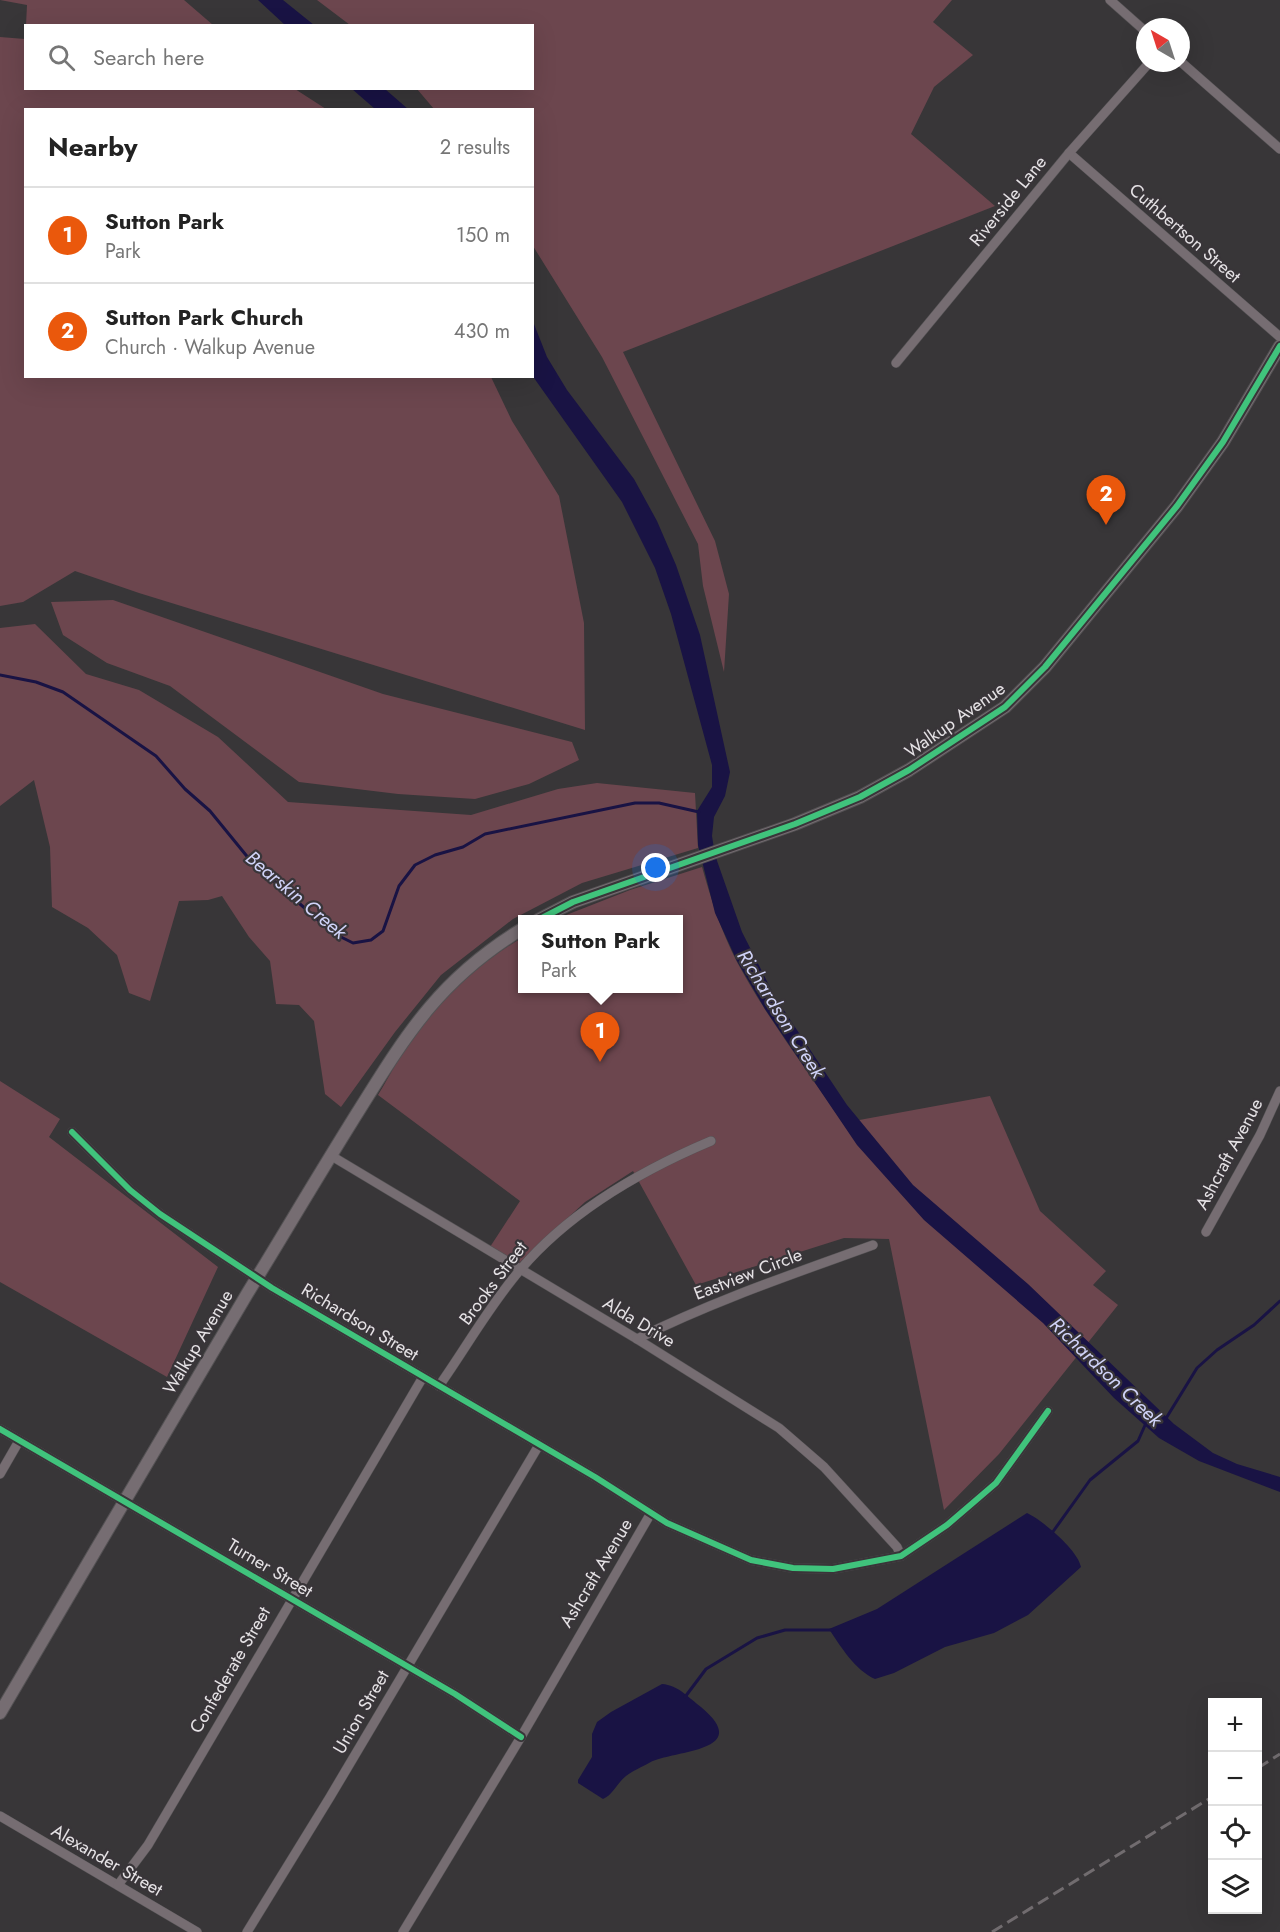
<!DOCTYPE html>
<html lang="en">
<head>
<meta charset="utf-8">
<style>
  body { margin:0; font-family:Jost,sans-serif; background:#f6f6f6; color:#222 }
  .controls { position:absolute; right:18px; bottom:18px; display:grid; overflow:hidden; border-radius:0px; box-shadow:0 6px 24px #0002 }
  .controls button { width:54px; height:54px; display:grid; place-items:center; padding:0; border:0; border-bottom:2px solid #e0e0e0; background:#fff; color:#222; font:30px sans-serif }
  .compass { position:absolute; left:1136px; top:18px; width:54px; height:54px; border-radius:50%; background:#fff; box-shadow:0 6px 24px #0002; rotate:321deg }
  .you { position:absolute; left:656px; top:868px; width:21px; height:21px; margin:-15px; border:4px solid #fff; border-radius:50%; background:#1a73e8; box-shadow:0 0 0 9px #1a73e833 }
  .badge { display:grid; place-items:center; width:39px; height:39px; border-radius:50%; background:#ea580c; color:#fff; font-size:20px; font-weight:700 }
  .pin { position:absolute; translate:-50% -50px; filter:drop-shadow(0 2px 3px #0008) }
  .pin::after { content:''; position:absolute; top:32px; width:21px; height:18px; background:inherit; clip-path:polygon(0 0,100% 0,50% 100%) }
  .popup { position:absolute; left:518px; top:915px; width:165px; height:78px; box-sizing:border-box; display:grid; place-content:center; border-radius:0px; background:#fff; filter:drop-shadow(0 2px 4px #0005); font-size:20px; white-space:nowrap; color:#767676 }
  .popup b { font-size:22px; color:#222 }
  .popup::after { content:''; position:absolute; left:50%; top:100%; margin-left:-12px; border:12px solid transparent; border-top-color:#fff }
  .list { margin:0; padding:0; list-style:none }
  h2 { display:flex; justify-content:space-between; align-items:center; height:78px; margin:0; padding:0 24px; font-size:26px }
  h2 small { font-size:20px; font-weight:400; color:#767676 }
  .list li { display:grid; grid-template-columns:39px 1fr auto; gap:18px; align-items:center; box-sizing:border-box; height:96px; padding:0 24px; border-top:2px solid #e0e0e0 }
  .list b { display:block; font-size:22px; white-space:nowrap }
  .list p { margin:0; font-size:20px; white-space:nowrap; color:#767676 }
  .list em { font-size:20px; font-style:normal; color:#767676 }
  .icon { flex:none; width:33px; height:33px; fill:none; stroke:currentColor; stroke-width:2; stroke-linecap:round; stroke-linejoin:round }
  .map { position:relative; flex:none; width:1280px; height:1932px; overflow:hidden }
  .search { position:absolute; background:#fff; box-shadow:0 6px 24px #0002; left:24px; top:24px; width:510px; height:66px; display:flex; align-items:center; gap:15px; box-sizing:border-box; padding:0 21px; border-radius:0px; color:#767676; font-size:22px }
  .panel { position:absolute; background:#fff; box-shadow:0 6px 24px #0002; left:24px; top:108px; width:510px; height:270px; border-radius:0px }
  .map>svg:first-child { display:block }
</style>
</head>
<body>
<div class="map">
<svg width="1280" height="1932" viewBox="0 0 1280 1932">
  <rect width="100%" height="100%" fill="#383638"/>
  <g fill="#6c464e">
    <path d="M0,0H184L213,25H26L27,5Z"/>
    <path d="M317,0H952L933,22L973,55L934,87L911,134L995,206L623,352L715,541L729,594L724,672L703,586L698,544L602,357L533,246L532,110L434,109L417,89L532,88V26L350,25Z"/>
    <path d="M25,33L26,88L295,89L326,109L26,110V376L491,377L512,421L559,496L584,623L585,730L139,593L75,571L23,602L0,606V37L25,39Z"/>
    <path d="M113,600L383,694L572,742L579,760L529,784L475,799L398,794L299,782L170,686L107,663L63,635L51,602Z"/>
    <path d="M35,624L86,674L139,690L218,737L288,802L471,815L558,789L597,783L695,793L698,848L582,883L513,919L441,975L395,1032L341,1107L325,1094L314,1021L299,1005L276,1004L270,961L249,937L222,896L208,900L179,901L150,1001L129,993L117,955L88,928L52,907L50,847L34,780L0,806V628Z"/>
    <path d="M702,867C711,899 721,931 737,962C767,1018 807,1070 843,1123L990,1096L1040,1211L1106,1271L1093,1285L1118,1305L999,1454L944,1510L889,1239L844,1238L696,1285L633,1171L585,1202L518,1264L490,1247L520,1201L378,1095C391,1074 403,1048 419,1029C446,995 484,959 522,938V988H678V920L556,919L630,890Z"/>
    <path d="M0,1081L60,1119L49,1137L218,1267L167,1377L0,1282Z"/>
  </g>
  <g fill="#191344">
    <path d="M258,0H283L314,25H285Z"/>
    <path d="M352,89H385L408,109H375Z"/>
    <path d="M532,319L547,357L567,390L634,479L657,521L676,565L700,635L730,772L725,796L714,817L712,836L715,855L742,932L775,997L847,1105L913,1185L1028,1284L1174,1424L1213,1453L1237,1464L1280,1477V1492L1199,1461L1159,1438L1114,1398L1043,1323L924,1220L857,1145L765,1009L737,961L715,913L698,845L697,811L712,787V765L671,614L655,568L622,502L534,378Z"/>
    <path d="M1027,1513C1042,1520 1078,1550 1081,1567L1028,1615L994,1633L945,1647L894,1673L875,1679C855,1670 841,1647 829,1629L877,1609Z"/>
    <path d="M662,1684C678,1685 689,1698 701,1707C756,1753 670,1750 649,1763C642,1767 632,1771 626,1776C617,1783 613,1795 603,1799L578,1783V1780L592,1757V1734L597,1722L611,1712Z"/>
  </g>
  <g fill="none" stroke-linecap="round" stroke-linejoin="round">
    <g stroke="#191344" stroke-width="3">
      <path d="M0,675L36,682L63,692L156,756L185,789L210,811L250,860L333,933L353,943L371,940L383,931L399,886L415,865L435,855L463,847L485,834L635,803H659L699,812"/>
      <path d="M1165,1420L1197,1368L1217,1350L1254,1325L1280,1301"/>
      <path d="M1052,1533L1090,1480L1138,1441L1146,1423"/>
      <path d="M685,1697L706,1669L757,1638L785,1630H832"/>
    </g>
    <g stroke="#545254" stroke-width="10">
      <g id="minor">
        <path d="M1110,0L1145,31"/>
        <path d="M1181,62L1280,149"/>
        <path d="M1069,153L1280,337"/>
        <path d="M896,363L1069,153L1149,63"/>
        <path d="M72,1132L130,1190L160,1214L272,1288L595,1477L667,1523L751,1560L793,1568L833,1569L901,1556L947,1525L996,1483L1048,1411"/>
        <path d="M330,1155L637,1339L779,1428L824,1467L897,1547L901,1556"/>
        <path d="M1206,1232L1260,1135L1280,1091"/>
        <path d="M637,1339C713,1301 793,1274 873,1245"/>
        <path d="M439,1386C466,1348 489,1306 520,1270C570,1211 640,1171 711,1141"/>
        <path d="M0,1429L455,1694L521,1737"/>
        <path d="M0,1474L19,1441"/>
        <path d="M0,1816L197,1932"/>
        <path d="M118,1885L148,1845L423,1377"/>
        <path d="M247,1932L330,1797L539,1445"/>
        <path d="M403,1932L521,1737L651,1513"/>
      </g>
    </g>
    <g stroke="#545254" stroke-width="14">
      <g id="tertiary">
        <path d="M538,920L573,902L795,824L860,797L909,770L1005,707L1045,667L1177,506L1223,442L1280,346"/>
        <path d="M0,1713C82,1573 164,1434 247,1294C285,1232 322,1169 361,1107C409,1030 442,978 522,929"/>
      </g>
    </g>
    <use href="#minor" stroke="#766d72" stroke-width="9"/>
    <use href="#tertiary" stroke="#766d72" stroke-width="12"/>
    <g stroke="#716c6f" stroke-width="3" stroke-dasharray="12 6" stroke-linecap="butt">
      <path d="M1258,1768L1280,1754"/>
      <path d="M992,1932L1212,1797"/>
    </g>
    <g stroke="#393539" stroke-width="10">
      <g id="cycleway">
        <path d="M538,920L573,902L795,824L860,797L909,770L1005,707L1045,667L1177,506L1223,442L1280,346"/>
        <path d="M72,1132L130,1190L160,1214L272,1288L595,1477L667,1523L751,1560L793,1568L833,1569L901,1556L947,1525L996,1483L1048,1411"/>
        <path d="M0,1429L455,1694L521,1737"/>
      </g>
    </g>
    <use href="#cycleway" stroke="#40c37c" stroke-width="6"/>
  </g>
  <g text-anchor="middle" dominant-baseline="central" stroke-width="4.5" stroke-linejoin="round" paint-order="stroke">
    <g font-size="18" fill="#e5e2e5" stroke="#393539">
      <text transform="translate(1008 201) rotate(-51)">Riverside Lane</text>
      <text transform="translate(1185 233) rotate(41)">Cuthbertson Street</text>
      <text transform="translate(955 720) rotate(-35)">Walkup Avenue</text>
      <text transform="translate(1229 1154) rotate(-62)">Ashcraft Avenue</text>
      <text transform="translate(748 1274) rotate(-21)">Eastview Circle</text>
      <text transform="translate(493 1283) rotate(-53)">Brooks Street</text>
      <text transform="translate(360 1322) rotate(31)">Richardson Street</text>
      <text transform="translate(639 1322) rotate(31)">Alda Drive</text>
      <text transform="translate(198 1342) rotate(-59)">Walkup Avenue</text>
      <text transform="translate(270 1568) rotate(31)">Turner Street</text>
      <text transform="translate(596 1573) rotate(-59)">Ashcraft Avenue</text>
      <text transform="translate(230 1670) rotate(-60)">Confederate Street</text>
      <text transform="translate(361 1712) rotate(-60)">Union Street</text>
      <text transform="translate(107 1860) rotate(30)">Alexander Street</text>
    </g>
    <g font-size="20" font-style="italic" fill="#d0d3f8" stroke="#393539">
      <text transform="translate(296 895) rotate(40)">Bearskin Creek</text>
      <text transform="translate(781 1014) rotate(58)">Richardson Creek</text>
      <text transform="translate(1106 1372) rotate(44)">Richardson Creek</text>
    </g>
  </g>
</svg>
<div class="controls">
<button>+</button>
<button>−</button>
<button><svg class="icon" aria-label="locate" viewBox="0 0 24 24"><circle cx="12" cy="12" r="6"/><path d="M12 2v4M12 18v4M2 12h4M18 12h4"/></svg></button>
<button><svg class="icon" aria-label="layers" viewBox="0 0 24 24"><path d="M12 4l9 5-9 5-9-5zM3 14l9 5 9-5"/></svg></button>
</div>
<svg class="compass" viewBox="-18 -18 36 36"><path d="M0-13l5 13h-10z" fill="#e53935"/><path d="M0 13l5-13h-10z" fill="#767676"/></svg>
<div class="you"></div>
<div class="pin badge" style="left:600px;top:1062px">1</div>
<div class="popup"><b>Sutton Park</b>Park</div>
<div class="pin badge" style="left:1106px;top:525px">2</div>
<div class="search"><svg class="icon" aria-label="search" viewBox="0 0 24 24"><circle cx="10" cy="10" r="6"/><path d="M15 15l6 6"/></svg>Search here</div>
<section class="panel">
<h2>Nearby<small>2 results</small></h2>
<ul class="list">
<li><span class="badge">1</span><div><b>Sutton Park</b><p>Park</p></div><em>150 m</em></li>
<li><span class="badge">2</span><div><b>Sutton Park Church</b><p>Church · Walkup Avenue</p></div><em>430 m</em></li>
</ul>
</section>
</div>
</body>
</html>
